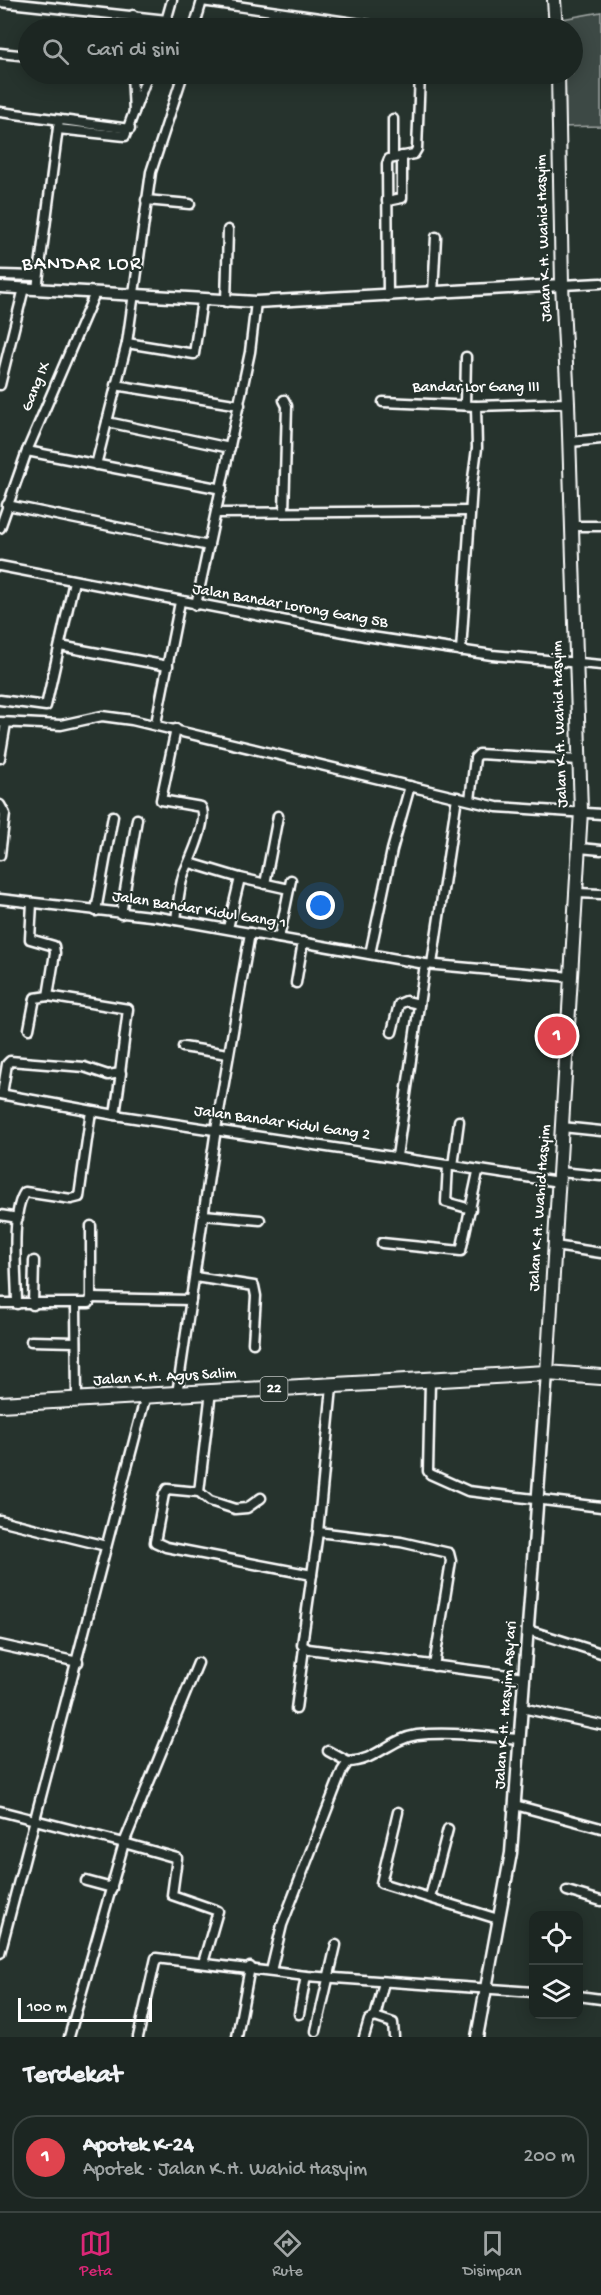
<!DOCTYPE html>
<html lang="id">
<head>
<meta charset="utf-8">
<style>
  body { margin:0; font-family:"Gochi Hand",sans-serif; background:#252e2a; color:#f1f3f6 }
  .controls { position:absolute; right:18px; bottom:18px; display:grid; overflow:hidden; border-radius:12px; box-shadow:0 3px 15px #0003 }
  .controls button { width:54px; height:54px; display:grid; place-items:center; padding:0; border:0; border-bottom:2px solid #3a4340; background:#1c2622; color:#f1f3f6; font:30px sans-serif }
  .scale { position:absolute; left:18px; bottom:15px; width:134px; box-sizing:border-box; padding-left:6px; border:3px solid #fff; border-top:0; font-size:16px; line-height:21px; white-space:nowrap; color:#fff; -webkit-text-stroke:4px #26332d; paint-order:stroke }
  .you { position:absolute; left:321px; top:906px; width:21px; height:21px; margin:-15px; border:4px solid #fff; border-radius:50%; background:#1a73e8; box-shadow:0 0 0 9px #1a73e833 }
  .badge { display:grid; place-items:center; width:39px; height:39px; border-radius:50%; background:#db2777; color:#fff; font-size:20px; font-weight:700 }
  .pin { position:absolute; translate:-50% -50%; border:3px solid #fff; box-shadow:0 2px 6px #0006 }
  .list { margin:0; padding:0; list-style:none }
  h2 { display:flex; justify-content:space-between; align-items:center; height:78px; margin:0; padding:0 24px; font-size:26px }
  h2 small { font-size:20px; font-weight:400; color:#a0a5a5 }
  .list li { display:grid; grid-template-columns:39px 1fr auto; gap:18px; align-items:center; box-sizing:border-box; height:84px; margin:0 12px 12px; padding:0 12px; border:2px solid #3a4340; border-radius:24px }
  .list b { display:block; font-size:22px; white-space:nowrap }
  .list p { margin:0; font-size:20px; white-space:nowrap; color:#a0a5a5 }
  .list em { font-size:20px; font-style:normal; color:#a0a5a5 }
  .icon { flex:none; width:33px; height:33px; fill:none; stroke:currentColor; stroke-width:2; stroke-linecap:round; stroke-linejoin:round }
  .map { position:relative; flex:none; width:601px; height:2037px; overflow:hidden }
  .search { position:absolute; background:#1c2622; box-shadow:0 3px 15px #0003; left:18px; right:18px; top:18px; height:66px; display:flex; align-items:center; gap:15px; box-sizing:border-box; padding:0 21px; border-radius:33px; color:#a0a5a5; font-size:22px }
  .sheet { height:174px; background:#1c2622 }
  nav { display:flex; justify-content:space-around; align-items:center; box-sizing:border-box; height:84px; border-top:2px solid #3a4340; background:#1c2622; font-size:16px; color:#a0a5a5 }
  nav a { display:grid; justify-items:center; gap:3px }
  nav .on { color:#db2777 }
  .map>svg:first-child { display:block }
</style>
</head>
<body>
<div class="map">
<svg width="601" height="2037" viewBox="0 0 601 2037">
  <rect width="100%" height="100%" fill="#26332d"/>
  <filter id="ink" filterUnits="userSpaceOnUse"><feTurbulence type="fractalNoise" baseFrequency=".0167" numOctaves="2"/><feDisplacementMap in="SourceGraphic" scale="12" xChannelSelector="R" yChannelSelector="G"/><feConvolveMatrix kernelMatrix="1 2 1 2 8 2 1 2 1" color-interpolation-filters="sRGB"/></filter>
  <g filter="url(#ink)">
    <path fill="#3e4944" stroke="#9ea4a2" stroke-width="1.5" d="M601,12V126L558,127V74H572V28H557V20Z"/>
    <g fill="none" stroke-linecap="round" stroke-linejoin="round">
      <g stroke="#fff" stroke-width="13">
        <g id="minor">
          <path d="M0,2L167,20"/>
          <path d="M133,28V15"/>
          <path d="M164,28L172,0"/>
          <path d="M194,28L202,1L389,28"/>
          <path d="M0,53L28,56"/>
          <path d="M132,74L134,112"/>
          <path d="M0,112L130,129"/>
          <path d="M393,119V158"/>
          <path d="M58,129L125,136L148,74"/>
          <path d="M146,200L190,204"/>
          <path d="M387,201L402,198V156"/>
          <path d="M0,275L37,276"/>
          <path d="M562,285L601,283"/>
          <path d="M37,289L59,120"/>
          <path d="M433,294L436,237"/>
          <path d="M388,296L387,164L389,159L414,154L417,149L420,74"/>
          <path d="M226,302L228,230"/>
          <path d="M127,343L151,172L183,74"/>
          <path d="M0,385L24,288"/>
          <path d="M115,385L240,405"/>
          <path d="M284,400L287,406L284,512"/>
          <path d="M383,402L476,406L568,403"/>
          <path d="M465,405L466,357"/>
          <path d="M107,422L230,448"/>
          <path d="M570,442L601,439"/>
          <path d="M27,451L222,489"/>
          <path d="M96,465L127,343L194,354L202,300"/>
          <path d="M7,505L209,546"/>
          <path d="M217,513L470,511"/>
          <path d="M572,526H601"/>
          <path d="M0,528L27,451L95,293"/>
          <path d="M0,566L365,636L492,655L601,665"/>
          <path d="M196,605L250,352L256,302"/>
          <path d="M60,646L168,666"/>
          <path d="M461,651L472,486L477,448L476,406"/>
          <path d="M0,700L46,706L74,581"/>
          <path d="M0,722L61,725L102,716L132,720L497,807L601,814"/>
          <path d="M156,723L180,602"/>
          <path d="M0,758L6,723"/>
          <path d="M470,800L475,758L479,754L579,760"/>
          <path d="M0,805L5,814L0,855"/>
          <path d="M580,848L601,850"/>
          <path d="M190,863L240,878L228,928"/>
          <path d="M240,878L289,889"/>
          <path d="M265,884L278,816"/>
          <path d="M577,893L601,894"/>
          <path d="M0,899L159,917L425,964L571,977"/>
          <path d="M96,911L113,816"/>
          <path d="M121,914L137,819"/>
          <path d="M176,920C178,905 179,887 184,873C190,860 209,819 201,807L161,800L176,729"/>
          <path d="M279,938L291,880"/>
          <path d="M370,954L392,850L410,786"/>
          <path d="M432,964L457,797"/>
          <path d="M296,983L303,942"/>
          <path d="M48,996L128,1009L120,1073"/>
          <path d="M29,1029L35,998L48,996L55,953L54,946L30,939L32,903"/>
          <path d="M392,1032L399,1004L406,1001L419,1004"/>
          <path d="M183,1047L228,1054"/>
          <path d="M0,1094L115,1115L559,1182"/>
          <path d="M2,1094L7,1064L10,1061L84,1067L108,1075L121,1073L115,1115"/>
          <path d="M562,1127L601,1131"/>
          <path d="M397,1156L425,964"/>
          <path d="M448,1165L446,1202L471,1209"/>
          <path d="M453,1166L459,1121"/>
          <path d="M560,1172L601,1176"/>
          <path d="M0,1215L18,1218"/>
          <path d="M204,1215L260,1220"/>
          <path d="M382,1243L461,1251L478,1172"/>
          <path d="M555,1246L601,1253"/>
          <path d="M195,1277L254,1286L256,1296L253,1343"/>
          <path d="M91,1298L191,1300"/>
          <path d="M0,1303H89L91,1298V1226"/>
          <path d="M17,1304C17,1278 10,1212 25,1192L71,1199L79,1197L91,1111"/>
          <path d="M33,1305L34,1261"/>
          <path d="M76,1305L77,1399"/>
          <path d="M31,1341L76,1342"/>
          <path d="M430,1381L428,1471L430,1474L468,1491L601,1507"/>
          <path d="M332,1387L318,1532L302,1645L308,1649L524,1677"/>
          <path d="M177,1394L216,1129L250,933"/>
          <path d="M199,1492L211,1391"/>
          <path d="M261,1498L247,1508L235,1509L210,1501L199,1492L167,1489L164,1494L155,1542L166,1547L312,1575"/>
          <path d="M0,1520L106,1546"/>
          <path d="M318,1532L401,1542L449,1553L451,1561L434,1666"/>
          <path d="M528,1630L601,1653"/>
          <path d="M0,1645L78,1662"/>
          <path d="M198,1663L124,1843L177,1858L172,1895L218,1911L203,1963"/>
          <path d="M522,1708L601,1725"/>
          <path d="M296,1709L304,1648"/>
          <path d="M328,1751L348,1762"/>
          <path d="M515,1805L601,1828"/>
          <path d="M0,1811L124,1843L69,2037"/>
          <path d="M398,1812L381,1883L498,1919"/>
          <path d="M86,1881L112,1888"/>
          <path d="M567,1891L601,1901"/>
          <path d="M430,1897L448,1829"/>
          <path d="M0,1953L146,1395"/>
          <path d="M271,1971L282,1925L342,1771L348,1762C376,1761 390,1739 417,1735C450,1731 486,1737 520,1739"/>
          <path d="M578,1996L601,1999"/>
          <path d="M299,2014L306,1976"/>
          <path d="M375,2017L384,1982"/>
          <path d="M316,2031L336,1945"/>
          <path d="M138,2037L156,1958L306,1976L534,1992"/>
          <path d="M237,2037L250,1967"/>
          <path d="M364,2037L369,2020L375,2017L393,2023L394,2037"/>
        </g>
      </g>
      <g stroke="#fff" stroke-width="15">
        <g id="tertiary">
          <path d="M0,287L256,302L562,285"/>
          <path d="M477,2037L511,1853L547,1373"/>
        </g>
      </g>
      <g stroke="#fff" stroke-width="16">
        <g id="secondary">
          <path d="M554,0L556,28"/>
          <path d="M547,1373L581,811L568,403L562,285L558,74"/>
        </g>
      </g>
      <g stroke="#fff" stroke-width="18">
        <path id="trunk" d="M0,1404L547,1373L601,1377"/>
      </g>
      <use href="#minor" stroke="#26332d" stroke-width="8"/>
      <use href="#tertiary" stroke="#26332d" stroke-width="10"/>
      <use href="#secondary" stroke="#26332d" stroke-width="12"/>
      <use href="#trunk" stroke="#26332d" stroke-width="14"/>
    </g>
  </g>
  <g text-anchor="middle" dominant-baseline="central" stroke-width="4.5" stroke-linejoin="round" paint-order="stroke">
    <rect fill="#26332d" stroke="#bec2c0" stroke-width="1.5" x="260.5" y="1377" width="27" height="24" rx="4.5"/>
    <g font-size="15" font-weight="bold" fill="#fff">
      <text x="274" y="1389">22</text>
    </g>
    <g font-size="16" fill="#fff" stroke="#26332d">
      <text transform="translate(545 238) rotate(-92)">Jalan K.H. Wahid Hasyim</text>
      <text transform="translate(37 387) rotate(-68)">Gang IX</text>
      <text x="476" y="388">Bandar Lor Gang III</text>
      <text transform="translate(290 607) rotate(10)">Jalan Bandar Lorong Gang 5B</text>
      <text transform="translate(561 724) rotate(-92)">Jalan K.H. Wahid Hasyim</text>
      <text transform="translate(199 911) rotate(9)">Jalan Bandar Kidul Gang 1</text>
      <text transform="translate(282 1124) rotate(8)">Jalan Bandar Kidul Gang 2</text>
      <text transform="translate(541 1208) rotate(-86)">Jalan K.H. Wahid Hasyim</text>
      <text transform="translate(165 1378) rotate(-3)">Jalan K.H. Agus Salim</text>
      <text transform="translate(507 1705) rotate(-86)">Jalan K.H. Hasyim Asy'ari</text>
    </g>
    <g font-size="20" letter-spacing="1.5" fill="#fff" stroke="#26332d">
      <text x="82" y="265">BANDAR LOR</text>
    </g>
  </g>
</svg>
<div class="controls">
<button><svg class="icon" aria-label="locate" viewBox="0 0 24 24"><circle cx="12" cy="12" r="6"/><path d="M12 2v4M12 18v4M2 12h4M18 12h4"/></svg></button>
<button><svg class="icon" aria-label="layers" viewBox="0 0 24 24"><path d="M12 4l9 5-9 5-9-5zM3 14l9 5 9-5"/></svg></button>
</div>
<div class="scale">100 m</div>
<div class="you"></div>
<div class="pin badge" style="left:557px;top:1036px;background:#e0444e">1</div>
<div class="search"><svg class="icon" aria-label="search" viewBox="0 0 24 24"><circle cx="10" cy="10" r="6"/><path d="M15 15l6 6"/></svg>Cari di sini</div>
</div>
<section class="sheet">
<h2>Terdekat<small></small></h2>
<ul class="list">
<li><span class="badge" style="background:#e0444e">1</span><div><b>Apotek K-24</b><p>Apotek · Jalan K.H. Wahid Hasyim</p></div><em>200 m</em></li>
</ul>
</section>
<nav>
<a class="on"><svg class="icon" aria-label="map" viewBox="0 0 24 24"><path d="M3 6l6-2 6 2 6-2v14l-6 2-6-2-6 2zM9 4v14M15 6v14"/></svg>Peta</a>
<a><svg class="icon" aria-label="directions" viewBox="0 0 24 24"><path d="M12 3l9 9-9 9-9-9zM9 14v-3h6M13 9l2 2-2 2"/></svg>Rute</a>
<a><svg class="icon" aria-label="saved" viewBox="0 0 24 24"><path d="M7 4h10v16l-5-4-5 4z"/></svg>Disimpan</a>
</nav>
</body>
</html>
